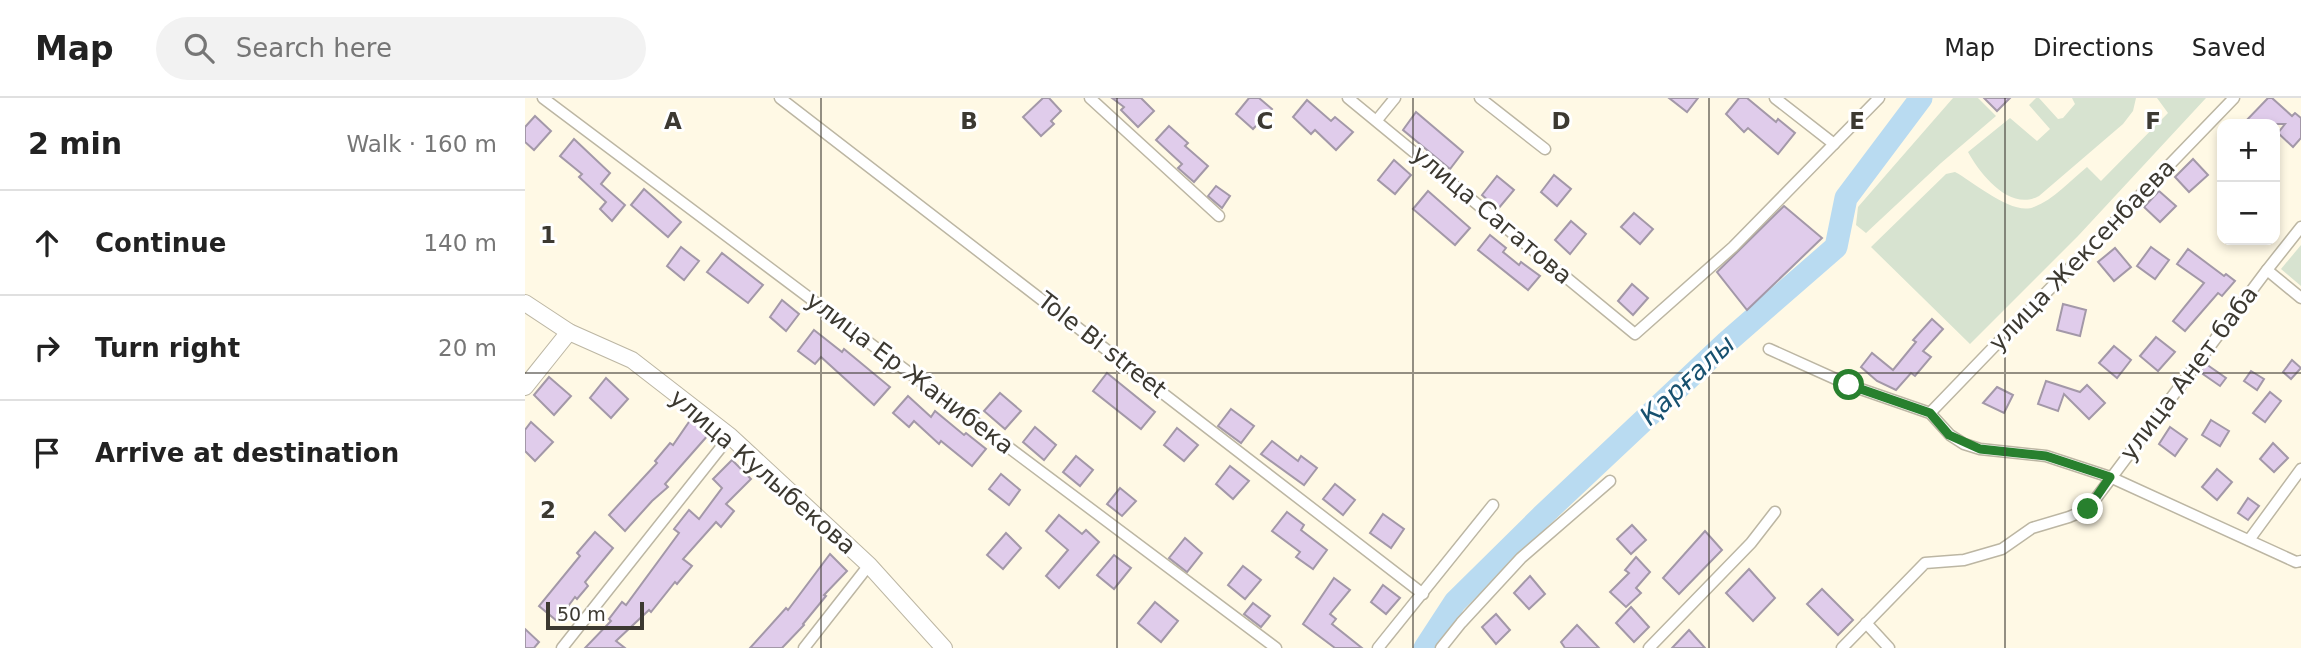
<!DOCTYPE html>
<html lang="en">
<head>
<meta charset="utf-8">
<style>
  body { margin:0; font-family:"DejaVu Sans",sans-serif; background:#f2f2f2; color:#222 }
  .controls { position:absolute; right:21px; top:21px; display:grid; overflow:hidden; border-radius:14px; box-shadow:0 4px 10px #0003 }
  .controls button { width:63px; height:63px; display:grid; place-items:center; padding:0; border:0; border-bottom:2px solid #e0e0e0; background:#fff; color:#222; font:35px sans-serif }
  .scale { position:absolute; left:21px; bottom:18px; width:98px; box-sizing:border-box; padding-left:7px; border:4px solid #3c3931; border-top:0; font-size:19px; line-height:24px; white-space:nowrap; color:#3c3931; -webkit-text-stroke:5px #fff; paint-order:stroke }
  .stop { position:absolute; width:21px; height:21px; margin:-16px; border:5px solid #28802e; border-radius:50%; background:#fff }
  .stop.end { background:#28802e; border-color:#fff; box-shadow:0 2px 7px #0008 }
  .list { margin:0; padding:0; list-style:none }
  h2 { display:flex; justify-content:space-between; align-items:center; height:91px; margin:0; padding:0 28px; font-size:30px }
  h2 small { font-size:23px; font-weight:400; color:#767676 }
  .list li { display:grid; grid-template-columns:46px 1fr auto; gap:21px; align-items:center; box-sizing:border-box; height:105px; padding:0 28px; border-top:2px solid #e0e0e0 }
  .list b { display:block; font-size:26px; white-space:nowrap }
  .list em { font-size:23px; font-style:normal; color:#767676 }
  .icon { flex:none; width:38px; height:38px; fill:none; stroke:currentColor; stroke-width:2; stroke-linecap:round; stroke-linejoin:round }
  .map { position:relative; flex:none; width:1776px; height:550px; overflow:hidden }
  header { display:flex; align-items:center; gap:42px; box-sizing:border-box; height:98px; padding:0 35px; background:#fff; border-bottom:2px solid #e0e0e0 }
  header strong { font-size:33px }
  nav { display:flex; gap:38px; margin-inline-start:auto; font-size:24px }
  .search { width:490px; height:63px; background:#f2f2f2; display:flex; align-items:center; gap:18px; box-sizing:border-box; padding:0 24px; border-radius:38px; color:#767676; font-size:26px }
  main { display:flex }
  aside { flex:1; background:#fff }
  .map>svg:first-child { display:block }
</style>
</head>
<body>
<header>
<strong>Map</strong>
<div class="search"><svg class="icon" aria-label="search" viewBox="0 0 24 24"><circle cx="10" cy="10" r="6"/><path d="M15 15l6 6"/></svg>Search here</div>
<nav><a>Map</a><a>Directions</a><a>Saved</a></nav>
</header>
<main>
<aside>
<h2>2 min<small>Walk · 160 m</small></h2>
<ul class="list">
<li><svg class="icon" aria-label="ahead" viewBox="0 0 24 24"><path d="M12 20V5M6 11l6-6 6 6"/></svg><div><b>Continue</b></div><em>140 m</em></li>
<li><svg class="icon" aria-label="right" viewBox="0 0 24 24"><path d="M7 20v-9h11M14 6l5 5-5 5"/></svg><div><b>Turn right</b></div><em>20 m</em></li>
<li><svg class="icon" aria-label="arrive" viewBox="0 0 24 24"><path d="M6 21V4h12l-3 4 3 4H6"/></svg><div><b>Arrive at destination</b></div></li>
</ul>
</aside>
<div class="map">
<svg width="1776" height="550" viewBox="0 0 1776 550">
  <rect width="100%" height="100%" fill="#fff9e5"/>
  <g fill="#d7e3d0">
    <path d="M1428,0H1453L1471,18L1416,65L1341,135L1331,127L1333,109Z"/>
    <path d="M1511,0H1514L1533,21L1538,20L1550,6L1547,0H1611L1608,13L1598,26L1514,98C1485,114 1455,76 1443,54L1485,20L1512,43L1525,31L1504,7Z"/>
    <path d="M1632,0H1681L1553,138L1445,246L1346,149L1421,76L1430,74C1449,84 1487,118 1509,109C1528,102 1546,82 1562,69L1576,83L1643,15Z"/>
    <path d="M1776,147V188L1756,171Z"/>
  </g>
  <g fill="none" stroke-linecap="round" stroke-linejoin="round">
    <path stroke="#b9dbf1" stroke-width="23" d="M900,550L930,504L1017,418L1202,244L1311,149L1321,100L1396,0"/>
  </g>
  <g fill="#e0cceb" stroke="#a398a8" stroke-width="2">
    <path d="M518,0H524L536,13L526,23L529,26L516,38L498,19Z"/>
    <path d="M587,0H616L629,13L613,29L596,12L599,9Z"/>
    <path d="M724,0H734L747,11L728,31L711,16Z"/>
    <path d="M1144,0H1173L1162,14Z"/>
    <path d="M1214,0H1222L1251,24L1253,21L1270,35L1253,56L1223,30L1219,34L1201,16Z"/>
    <path d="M1459,0H1485L1472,13Z"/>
    <path d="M1743,0H1747L1767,18L1770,15L1776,20V40L1768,49L1753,35L1760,26H1718Z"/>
    <path d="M782,2L806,23L810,19L828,34L811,52L790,32L786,36L768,19Z"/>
    <path d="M891,14L938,54L925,71L878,32Z"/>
    <path d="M10,18L26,33L9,52L0,44V29Z"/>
    <path d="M644,28L663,45L660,48L683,68L669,84L653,70L657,66L631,42Z"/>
    <path d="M49,41L85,75L76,86L100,107L87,123L75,111L81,104L54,79L57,76L35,58Z"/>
    <path d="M1668,61L1683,77L1664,94L1650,79Z"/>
    <path d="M869,62L886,77L870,96L853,82Z"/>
    <path d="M1029,77L1046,91L1032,108L1016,94Z"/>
    <path d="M972,78L989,92L973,111L957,97Z"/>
    <path d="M691,88L705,98L697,110L683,98Z"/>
    <path d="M119,91L156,124L143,139L106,107Z"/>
    <path d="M903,93L945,130L930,147L888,111Z"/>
    <path d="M1634,93L1651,108L1635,124L1619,109Z"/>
    <path d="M1259,108L1297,140L1222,212L1192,174Z"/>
    <path d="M1109,115L1128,131L1115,146L1096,129Z"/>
    <path d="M1046,123L1061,136L1045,156L1030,142Z"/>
    <path d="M965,137L981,150L978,154L994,167L996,164L1015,178L1003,192L953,152Z"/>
    <path d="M156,149L174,163L159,182L142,168Z"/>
    <path d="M1626,149L1644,162L1630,181L1612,168Z"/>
    <path d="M1590,150L1606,169L1589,183L1573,164Z"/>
    <path d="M1663,151L1699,178L1701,176L1710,183L1697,198L1693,195L1660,233L1648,223L1679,185L1652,166Z"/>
    <path d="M197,155L238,187L223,205L182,174Z"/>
    <path d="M1107,186L1123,200L1108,217L1093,203Z"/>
    <path d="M257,202L274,216L261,233L245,219Z"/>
    <path d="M1538,206L1561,212L1555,238L1532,232Z"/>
    <path d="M1407,221L1418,231L1398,253L1406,259L1390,278L1386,275L1371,292L1352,283L1336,269L1347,255L1368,272L1391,244L1388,242Z"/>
    <path d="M289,232L317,254L319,251L365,289L349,307L296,259L290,266L273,253Z"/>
    <path d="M1631,239L1650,254L1633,273L1615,258Z"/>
    <path d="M1589,248L1606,262L1592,280L1574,265Z"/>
    <path d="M1767,262L1776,270L1766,281L1758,274Z"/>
    <path d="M1681,266L1701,280L1695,288L1675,274Z"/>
    <path d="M1726,273L1739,281L1732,292L1719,283Z"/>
    <path d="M582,275L630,314L616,331L568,293Z"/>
    <path d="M24,279L46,298L29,317L9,297Z"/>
    <path d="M81,280L103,301L86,320L65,300Z"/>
    <path d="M1521,283L1555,294L1562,287L1580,305L1564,321L1539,296L1533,313L1513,306Z"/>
    <path d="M1472,289L1488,297L1479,315L1458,305Z"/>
    <path d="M1745,294L1756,303L1740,324L1728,315Z"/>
    <path d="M475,295L496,313L480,331L459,313Z"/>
    <path d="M383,298L406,319L410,313L439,337L441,335L461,351L447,368L416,343L414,346L389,323L384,329L368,315Z"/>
    <path d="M706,311L729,328L716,345L693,328Z"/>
    <path d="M166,321L184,336L140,386L143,389L127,403L100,433L84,417L132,365L130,363L145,345L148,347Z"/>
    <path d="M1686,322L1704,333L1695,348L1677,337Z"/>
    <path d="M6,324L28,344L10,363L0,353V332Z"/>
    <path d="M510,329L531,347L519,362L498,344Z"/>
    <path d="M1645,329L1662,341L1650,358L1634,346Z"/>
    <path d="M652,330L673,347L659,363L639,347Z"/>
    <path d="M747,343L773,363L776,358L792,370L779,387L736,356Z"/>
    <path d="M1748,345L1763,360L1749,374L1735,361Z"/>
    <path d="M551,358L568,372L555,388L538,374Z"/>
    <path d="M207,362L226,381L201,406L209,413L196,429L191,424L158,461L167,468L152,486L150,484L126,514L124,512L91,543L100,550H60L86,523L84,521L97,504L101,507L154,435L149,431L164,412L174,421L197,390L188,381Z"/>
    <path d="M705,368L724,383L708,401L691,386Z"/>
    <path d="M1692,371L1707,384L1692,402L1677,389Z"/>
    <path d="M476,376L495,392L484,407L464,391Z"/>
    <path d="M810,386L830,402L818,417L798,401Z"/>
    <path d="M595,390L611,403L597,418L582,406Z"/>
    <path d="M1723,400L1734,408L1723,422L1713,415Z"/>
    <path d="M762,414L779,427L776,432L802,452L788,471L771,459L775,454L747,433Z"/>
    <path d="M858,416L879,431L866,450L845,435Z"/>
    <path d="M534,417L557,436L561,432L574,444L534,490L521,478L543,452L521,433Z"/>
    <path d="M1107,427L1121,442L1106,456L1092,441Z"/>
    <path d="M1180,433L1197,452L1154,496L1138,480Z"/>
    <path d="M70,434L88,450L60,484L63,488L52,501L50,499L32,523L14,508L55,458L52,455Z"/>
    <path d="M481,435L496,450L478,471L462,457Z"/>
    <path d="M660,440L677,455L662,474L644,460Z"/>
    <path d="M305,456L322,473L299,497L301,498L278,526L279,527L257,550H225L261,510L263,512Z"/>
    <path d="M589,457L606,470L589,491L572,477Z"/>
    <path d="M1111,459L1125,474L1111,490L1116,495L1101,509L1085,494L1104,475L1100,472Z"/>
    <path d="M718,468L736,482L720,501L703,487Z"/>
    <path d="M1224,471L1250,500L1228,523L1201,495Z"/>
    <path d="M1005,478L1020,496L1004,511L989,495Z"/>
    <path d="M809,480L825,492L805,516L811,521L807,526L837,550H810L778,526Z"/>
    <path d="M858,487L875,500L861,516L846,504Z"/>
    <path d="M1297,491L1328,522L1313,537L1282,506Z"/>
    <path d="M630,504L653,523L636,544L613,525Z"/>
    <path d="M728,505L745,518L736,529L719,516Z"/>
    <path d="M1106,509L1124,529L1109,544L1091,525Z"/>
    <path d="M971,516L985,532L971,546L957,529Z"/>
    <path d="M1052,527L1074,550H1040L1036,544Z"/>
    <path d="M0,531L14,544L9,550H0Z"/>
    <path d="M1164,532L1180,550H1147Z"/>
  </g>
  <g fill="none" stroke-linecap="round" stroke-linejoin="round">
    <g stroke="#bcb6a3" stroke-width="13">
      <g id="street">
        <path d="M18,0L751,550"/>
        <path d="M255,0L898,496"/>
        <path d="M565,0L694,118"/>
        <path d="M823,0L1110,236L1208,149L1354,0"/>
        <path d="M955,0L1020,51"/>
        <path d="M1250,0L1309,46"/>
        <path d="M852,22L870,0"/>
        <path d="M1742,172L1776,129"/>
        <path d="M1244,251L1324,287L1405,315L1425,337L1439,346L1455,351L1521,358L1585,379L1771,464L1776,463"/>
        <path d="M1405,315L1709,0"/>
        <path d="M1724,442L1776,371"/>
        <path d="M1341,525L1364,550"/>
        <path d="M37,550L205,338"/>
        <path d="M279,550L344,467"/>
        <path d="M853,550L968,407"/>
        <path d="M916,550L936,525L996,460L1085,383"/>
        <path d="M1124,550L1226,445L1250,414"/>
        <path d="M1317,550L1400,465L1439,462L1477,451L1507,430L1544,419L1563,411L1742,172L1776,200"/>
      </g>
    </g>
    <g stroke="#bcb6a3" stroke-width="18">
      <g id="secondary">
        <path d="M0,205L44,234L107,262L205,338L344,467L419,550"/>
        <path d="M0,289L44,234"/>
      </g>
    </g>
    <use href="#street" stroke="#fff" stroke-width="10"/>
    <use href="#secondary" stroke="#fff" stroke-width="16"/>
  </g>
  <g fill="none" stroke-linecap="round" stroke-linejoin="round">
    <path stroke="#28802e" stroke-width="9" d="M1324,287L1405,315L1424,337L1455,351L1521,358L1585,379L1563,411"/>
  </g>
  <path fill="none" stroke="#3c3931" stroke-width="2" stroke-opacity="0.55" d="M296,0V550M592,0V550M888,0V550M1184,0V550M1480,0V550M0,275H1776"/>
  <g text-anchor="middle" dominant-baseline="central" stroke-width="6" stroke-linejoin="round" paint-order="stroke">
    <g font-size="24" fill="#3c3931" stroke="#fff">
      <text transform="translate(967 117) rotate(40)">улица Сагатова</text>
      <text transform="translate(1557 157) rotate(-46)">улица Жексенбаева</text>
      <text transform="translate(577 247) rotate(38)">Tole Bi street</text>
      <text transform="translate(385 275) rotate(37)">улица Ер Жанибека</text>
      <text transform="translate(1664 275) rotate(-53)">улица Анет баба</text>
      <text transform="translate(238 374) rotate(41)">улица Кулыбекова</text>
    </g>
    <g font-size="26" font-style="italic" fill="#17516f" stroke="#fff">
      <text transform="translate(1162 282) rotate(-43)">Қарғалы</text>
    </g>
  </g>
  <g font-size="23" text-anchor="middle" font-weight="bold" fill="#3c3931" stroke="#fff" stroke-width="6" stroke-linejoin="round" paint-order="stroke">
    <text x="148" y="31">A</text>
    <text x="444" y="31">B</text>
    <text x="740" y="31">C</text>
    <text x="1036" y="31">D</text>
    <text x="1332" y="31">E</text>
    <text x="1628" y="31">F</text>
    <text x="23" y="145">1</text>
    <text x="23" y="420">2</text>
  </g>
</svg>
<div class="controls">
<button>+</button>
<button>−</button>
</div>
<div class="scale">50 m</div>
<div class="stop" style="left:1324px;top:287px"></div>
<div class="stop end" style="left:1563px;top:411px"></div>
</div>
</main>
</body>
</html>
